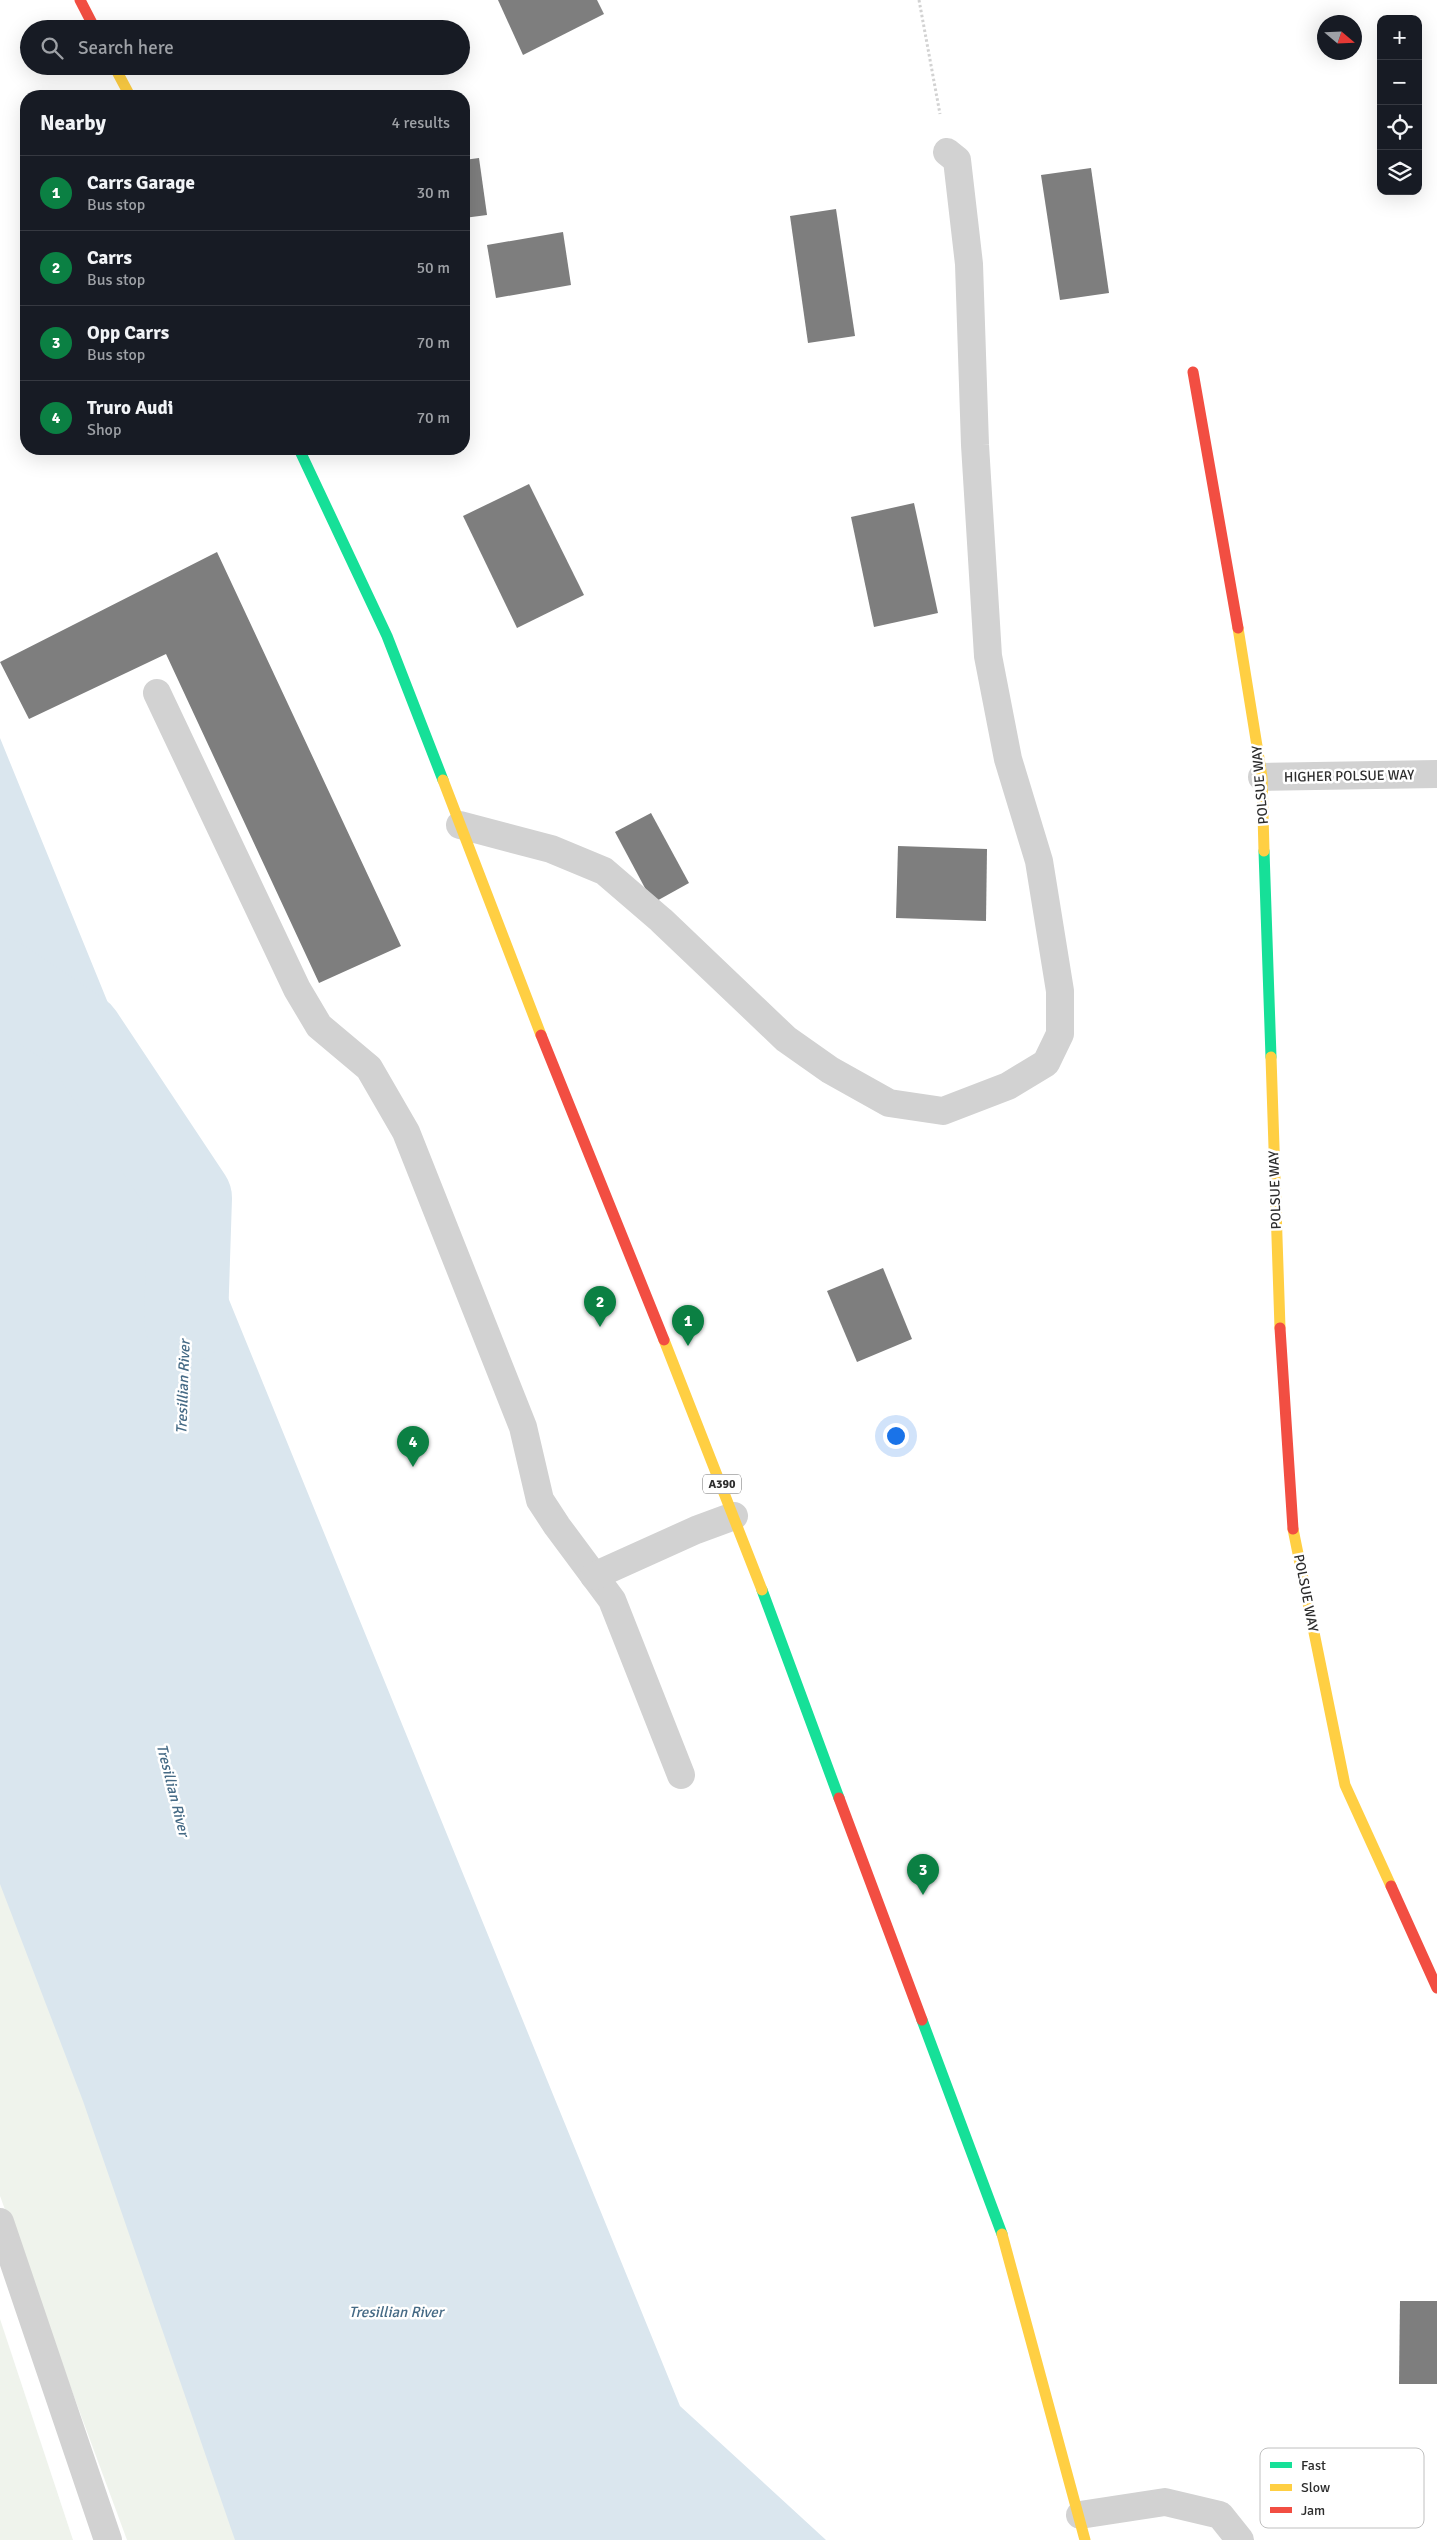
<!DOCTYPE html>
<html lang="en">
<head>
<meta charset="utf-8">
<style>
  body { margin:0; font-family:Signika,sans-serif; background:#20242c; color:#f1f3f6 }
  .controls { position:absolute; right:15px; top:15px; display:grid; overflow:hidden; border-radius:10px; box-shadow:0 5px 20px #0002 }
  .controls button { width:45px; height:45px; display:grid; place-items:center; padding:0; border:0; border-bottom:1px solid #363941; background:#171b24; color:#f1f3f6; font:25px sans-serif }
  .compass { position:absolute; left:1317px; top:15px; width:45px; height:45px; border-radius:50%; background:#171b24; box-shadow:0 5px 20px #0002; rotate:109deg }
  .you { position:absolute; left:895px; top:1435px; width:18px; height:18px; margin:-12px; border:4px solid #fff; border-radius:50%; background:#1a73e8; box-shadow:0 0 0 8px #1a73e833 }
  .badge { display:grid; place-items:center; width:32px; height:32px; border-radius:50%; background:#0b8043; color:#fff; font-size:16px; font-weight:700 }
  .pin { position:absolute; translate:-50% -41px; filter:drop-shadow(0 1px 2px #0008) }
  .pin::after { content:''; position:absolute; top:26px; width:18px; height:15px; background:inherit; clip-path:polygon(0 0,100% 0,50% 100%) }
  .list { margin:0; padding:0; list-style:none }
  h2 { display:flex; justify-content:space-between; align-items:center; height:65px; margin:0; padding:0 20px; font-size:21px }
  h2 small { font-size:16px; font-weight:400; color:#9ea1a6 }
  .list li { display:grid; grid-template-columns:32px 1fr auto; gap:15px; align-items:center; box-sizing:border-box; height:75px; padding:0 20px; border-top:1px solid #363941 }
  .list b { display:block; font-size:19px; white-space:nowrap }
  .list p { margin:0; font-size:16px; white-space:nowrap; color:#9ea1a6 }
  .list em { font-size:16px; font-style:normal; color:#9ea1a6 }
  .icon { flex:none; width:28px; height:28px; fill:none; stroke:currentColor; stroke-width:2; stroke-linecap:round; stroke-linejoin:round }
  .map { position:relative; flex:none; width:1437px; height:2540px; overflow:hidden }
  .search { position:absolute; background:#171b24; box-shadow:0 5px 20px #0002; left:20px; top:20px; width:450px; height:55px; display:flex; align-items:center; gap:12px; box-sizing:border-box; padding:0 18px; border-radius:28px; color:#9ea1a6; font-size:19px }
  .panel { position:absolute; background:#171b24; box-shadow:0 5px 20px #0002; left:20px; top:90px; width:450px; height:365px; border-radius:20px }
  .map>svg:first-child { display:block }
</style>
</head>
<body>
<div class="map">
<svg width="1437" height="2540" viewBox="0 0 1437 2540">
  <rect width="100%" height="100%" fill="#fff"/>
  <g fill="#eff3ec">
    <path d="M0,1034L306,2540H127L0,2196Z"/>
    <path d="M0,2319L73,2540H0Z"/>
  </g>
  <path fill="#dae6ee" d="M0,738L680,2406L826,2540H235L83,2101L0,1884Z"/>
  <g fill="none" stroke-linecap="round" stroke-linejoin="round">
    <path stroke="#dae6ee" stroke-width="84" d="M0,980L81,1034L190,1198L186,1321"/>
  </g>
  <g fill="#7e7e7e">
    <path d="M498,0H597L604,14L523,55Z"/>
    <path d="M479,158L487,215L464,218V160Z"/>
    <path d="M1091,168L1109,293L1060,300L1041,175Z"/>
    <path d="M836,209L855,336L808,343L790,216Z"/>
    <path d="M563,232L571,285L496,298L487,245Z"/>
    <path d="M529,484L584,595L517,628L463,516Z"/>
    <path d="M914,503L938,613L874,627L851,517Z"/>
    <path d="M217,552L401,946L319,983L166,654L29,719L0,662Z"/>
    <path d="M651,813L689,883L653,903L615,832Z"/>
    <path d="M898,846L987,849L986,921L896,918Z"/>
    <path d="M883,1268L912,1339L857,1362L827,1291Z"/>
    <path d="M1400,2301H1437V2384H1399Z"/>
  </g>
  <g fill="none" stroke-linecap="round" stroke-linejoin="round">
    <path stroke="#d2d2d2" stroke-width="3" stroke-dasharray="2.5 2.5" stroke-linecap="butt" d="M919,0L940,114"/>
    <g stroke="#d2d2d2" stroke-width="28">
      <path d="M157,693L297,989L319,1026L369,1068L406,1132L523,1427L540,1500L557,1526L612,1600L681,1775"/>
      <path d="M460,825L551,849L604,871L661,920L786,1039L830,1070L889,1103L943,1111L1008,1086L1046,1063L1060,1034V991L1039,861L1008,759L988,656L975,445L969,264L957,160L947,152"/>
      <path d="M594,1576L696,1530L734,1516"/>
    </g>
    <g stroke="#d2d2d2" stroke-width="28">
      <path d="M1262,777L1437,774"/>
      <path d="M0,2222L108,2540"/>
      <path d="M1080,2515L1165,2502L1220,2515L1240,2540"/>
    </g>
    <g stroke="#16e098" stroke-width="11">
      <path d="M299,449L387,636L443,780"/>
      <path d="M1264,851L1271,1057"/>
      <path d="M762,1590L839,1798"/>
      <path d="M922,2020L1002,2234"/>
    </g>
    <g stroke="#ffcf43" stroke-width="11">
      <path d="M114,66L130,96"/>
      <path d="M1238,628L1262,777L1264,851"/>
      <path d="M443,780L541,1035"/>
      <path d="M1271,1057L1280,1328"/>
      <path d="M664,1340L762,1590"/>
      <path d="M1293,1529L1345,1785L1391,1886"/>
      <path d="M1002,2234L1085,2540"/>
    </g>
    <g stroke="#f24e42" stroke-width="11">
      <path d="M80,0L95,29"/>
      <path d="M1193,372L1238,628"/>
      <path d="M541,1035L664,1340"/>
      <path d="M1280,1328L1293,1529"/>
      <path d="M839,1798L922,2020"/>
      <path d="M1391,1886L1437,1988"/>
    </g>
  </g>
  <g text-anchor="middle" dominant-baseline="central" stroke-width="5" stroke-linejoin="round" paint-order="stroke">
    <rect fill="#fff" stroke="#6c6c6c" stroke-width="1" x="703" y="1474.5" width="38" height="19" rx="4"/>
    <g font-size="12" font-weight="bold" fill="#2d2d2d">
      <text x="722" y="1484">A390</text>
    </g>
    <g font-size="14" fill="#2d2d2d" stroke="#fff">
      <text transform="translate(1349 776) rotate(-1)">HIGHER POLSUE WAY</text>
      <text transform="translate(1260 785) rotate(-95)">POLSUE WAY</text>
      <text transform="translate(1275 1190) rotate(-92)">POLSUE WAY</text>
      <text transform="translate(1306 1593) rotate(79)">POLSUE WAY</text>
    </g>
    <g font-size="15" font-style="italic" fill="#456a85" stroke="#fff">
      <text transform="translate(183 1387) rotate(-88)">Tresillian River</text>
      <text transform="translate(173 1790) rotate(76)">Tresillian River</text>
      <text x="396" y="2312">Tresillian River</text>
    </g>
  </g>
  <rect x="1260" y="2448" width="164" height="80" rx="8" fill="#fff" stroke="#c0c0c0" stroke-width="1"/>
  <rect x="1270" y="2462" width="22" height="6" fill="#16e098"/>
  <rect x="1270" y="2484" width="22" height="7" fill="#ffcf43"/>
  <rect x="1270" y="2507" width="22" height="6" fill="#f24e42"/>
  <g font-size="14" fill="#2d2d2d">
    <text x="1301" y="2470">Fast</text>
    <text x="1301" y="2492">Slow</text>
    <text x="1301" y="2515">Jam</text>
  </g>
</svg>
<div class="controls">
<button>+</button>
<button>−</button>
<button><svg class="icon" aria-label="locate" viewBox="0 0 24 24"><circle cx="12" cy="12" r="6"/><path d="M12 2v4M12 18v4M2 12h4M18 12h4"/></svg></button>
<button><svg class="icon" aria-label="layers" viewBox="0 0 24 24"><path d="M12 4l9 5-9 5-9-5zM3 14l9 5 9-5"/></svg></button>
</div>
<svg class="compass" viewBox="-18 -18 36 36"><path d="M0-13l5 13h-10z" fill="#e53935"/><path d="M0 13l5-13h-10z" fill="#9ea1a6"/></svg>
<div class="you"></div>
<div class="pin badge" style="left:688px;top:1346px">1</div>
<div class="pin badge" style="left:600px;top:1327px">2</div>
<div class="pin badge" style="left:923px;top:1895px">3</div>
<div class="pin badge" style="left:413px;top:1467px">4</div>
<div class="search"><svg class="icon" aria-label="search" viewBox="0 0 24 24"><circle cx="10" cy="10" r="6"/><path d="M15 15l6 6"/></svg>Search here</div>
<section class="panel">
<h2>Nearby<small>4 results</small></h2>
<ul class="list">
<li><span class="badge">1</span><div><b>Carrs Garage</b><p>Bus stop</p></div><em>30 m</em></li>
<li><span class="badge">2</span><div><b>Carrs</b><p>Bus stop</p></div><em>50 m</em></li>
<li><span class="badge">3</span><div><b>Opp Carrs</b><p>Bus stop</p></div><em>70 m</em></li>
<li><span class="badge">4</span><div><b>Truro Audi</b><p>Shop</p></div><em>70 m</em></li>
</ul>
</section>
</div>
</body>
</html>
